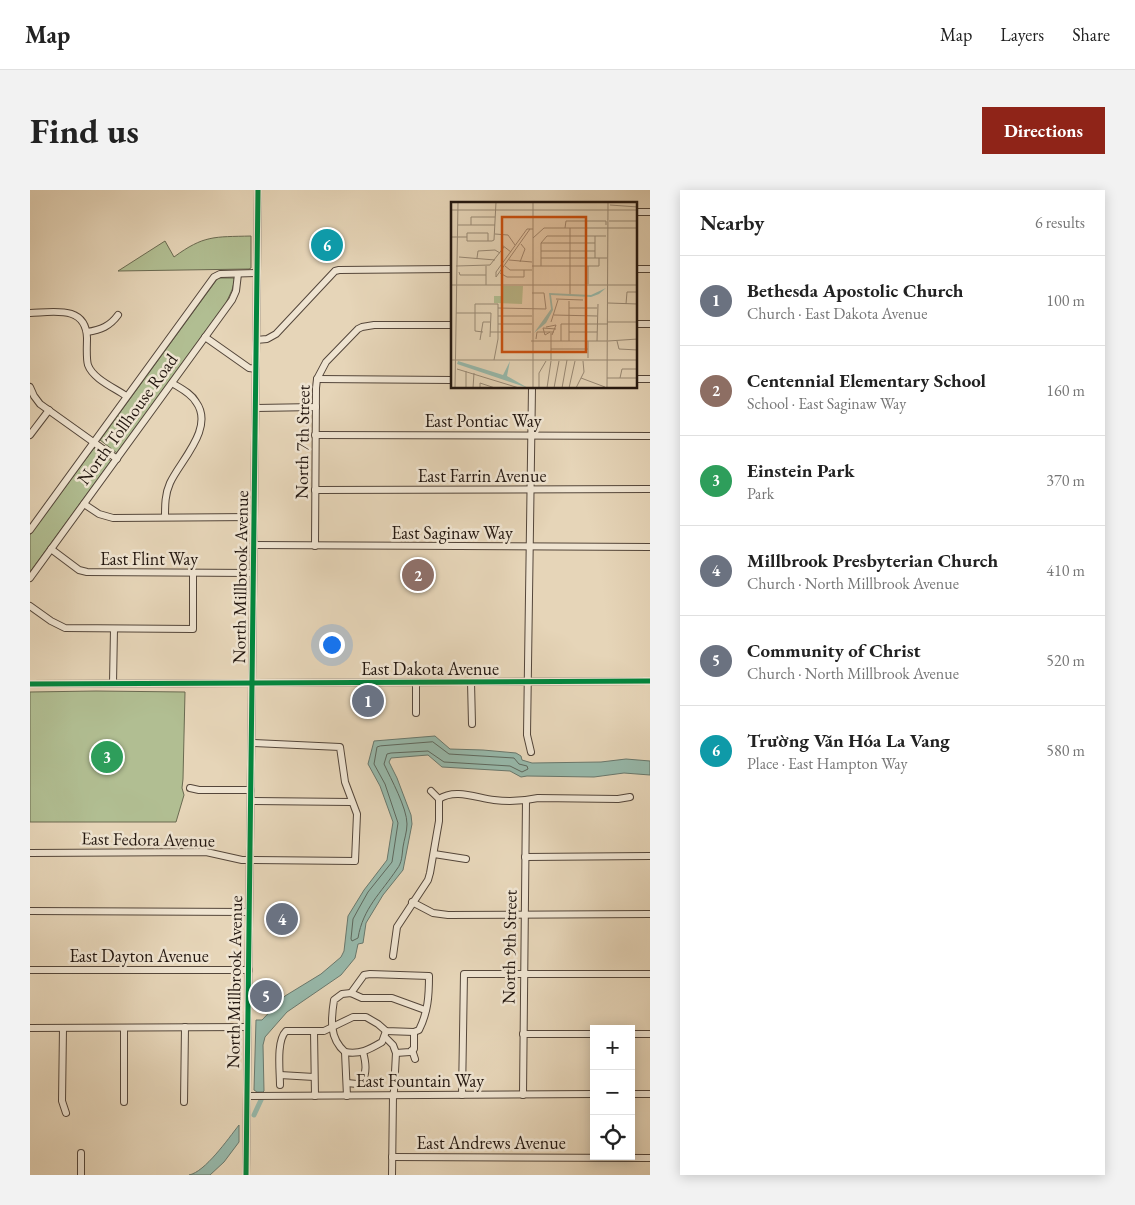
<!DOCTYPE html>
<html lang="en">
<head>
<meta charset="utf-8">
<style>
  body { margin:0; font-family:"EB Garamond",serif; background:#f2f2f2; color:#222 }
  .controls { position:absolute; right:15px; bottom:15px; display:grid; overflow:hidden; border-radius:0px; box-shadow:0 2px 12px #0003 }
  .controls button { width:45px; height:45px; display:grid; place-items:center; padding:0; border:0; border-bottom:1px solid #e0e0e0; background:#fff; color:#222; font:25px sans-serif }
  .you { position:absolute; left:301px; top:454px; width:18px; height:18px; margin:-12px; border:4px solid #fff; border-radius:50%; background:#1a73e8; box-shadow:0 0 0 8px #1a73e833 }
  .badge { display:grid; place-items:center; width:32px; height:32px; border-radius:50%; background:#8f2418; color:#fff; font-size:16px; font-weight:700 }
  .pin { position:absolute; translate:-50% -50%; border:2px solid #fff; box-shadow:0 1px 5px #0006 }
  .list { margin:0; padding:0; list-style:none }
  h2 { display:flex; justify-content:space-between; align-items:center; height:65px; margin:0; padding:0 20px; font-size:21px }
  h2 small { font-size:16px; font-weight:400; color:#767676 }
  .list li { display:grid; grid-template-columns:32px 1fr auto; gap:15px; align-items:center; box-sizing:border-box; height:90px; padding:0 20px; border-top:1px solid #e0e0e0 }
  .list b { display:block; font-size:19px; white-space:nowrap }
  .list p { margin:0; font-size:16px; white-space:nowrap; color:#767676 }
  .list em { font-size:16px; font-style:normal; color:#767676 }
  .icon { flex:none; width:28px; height:28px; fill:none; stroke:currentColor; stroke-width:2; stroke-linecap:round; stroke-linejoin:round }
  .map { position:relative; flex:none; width:620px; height:985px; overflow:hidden; border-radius:0px }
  header { display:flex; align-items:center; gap:30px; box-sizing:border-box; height:70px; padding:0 25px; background:#fff; border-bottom:1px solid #e0e0e0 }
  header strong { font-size:24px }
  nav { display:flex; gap:28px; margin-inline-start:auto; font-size:18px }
  .intro { display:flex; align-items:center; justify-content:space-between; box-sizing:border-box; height:120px; padding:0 30px }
  h1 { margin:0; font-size:35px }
  .button { padding:12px 22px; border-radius:0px; background:#8f2418; color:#fff; font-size:18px; font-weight:700 }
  main { display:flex; gap:30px; padding:0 30px }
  aside { flex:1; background:#fff; border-radius:0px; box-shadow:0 2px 12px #0003 }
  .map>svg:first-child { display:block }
</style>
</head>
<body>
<header>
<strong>Map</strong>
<nav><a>Map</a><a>Layers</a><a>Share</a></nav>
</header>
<div class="intro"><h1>Find us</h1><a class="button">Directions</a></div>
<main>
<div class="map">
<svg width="620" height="985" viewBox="0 0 620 985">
  <rect width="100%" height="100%" fill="#e6d5b8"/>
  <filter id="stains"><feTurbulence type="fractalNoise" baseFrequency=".004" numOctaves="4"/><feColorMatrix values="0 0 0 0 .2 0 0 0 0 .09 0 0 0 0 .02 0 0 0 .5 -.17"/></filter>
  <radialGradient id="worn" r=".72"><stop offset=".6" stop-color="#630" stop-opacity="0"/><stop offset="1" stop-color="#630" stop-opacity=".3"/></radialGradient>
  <g fill="#b1be92" stroke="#6a6a51">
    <path d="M221,46V78L219,79L88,81L135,51L144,67C174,45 184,47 221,46Z"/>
    <path d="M188,88H203L205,89L202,100L196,113L87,263L70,250Z"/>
    <path d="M64,258L81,271L0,382V345Z"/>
    <path d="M66,501L155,502L153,589L152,598L154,605L146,632H0V502Z"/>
  </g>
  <g fill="#97b9ab" stroke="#69786d">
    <path d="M405,546L420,559L453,560L486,563L491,566L492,570L502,573L571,572L596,569L620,571V585L594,583L564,587L497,586L491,587L480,581L412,577L398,565L361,568L359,572L367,588L381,625L382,634L373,680L353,705L336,733L333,753L328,754L325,768L311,785L257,822L235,847L233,855L234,901L233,902H227L224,900L226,830H232L255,806L291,784L311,767L314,761L318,726L334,700L357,670L363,632L350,596L338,574L344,551Z"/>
    <path d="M209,935V952L194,972L180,985H159C175,982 198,949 209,935Z"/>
  </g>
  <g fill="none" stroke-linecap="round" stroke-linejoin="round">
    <path stroke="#5d685e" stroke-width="1" d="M403,552L419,564L484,568L489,574L497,576L498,579L492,582L480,576L414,572L398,561L361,563L357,564L354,574C361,589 377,618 377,634C377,642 374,650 373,657C372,665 372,673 367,679C351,703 333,718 328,748L322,751L321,749L323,729L329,718L338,702L362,672L368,633L355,594L344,574L347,557L350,556Z"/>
    <path stroke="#97b9ab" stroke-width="5" d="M224,925L231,910"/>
    <g stroke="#54463a" stroke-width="8">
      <g id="minor">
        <path d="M606,22H620"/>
        <path d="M606,79H620"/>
        <path d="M0,123C24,122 56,115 57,148C57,156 56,168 58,175C63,189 85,198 96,206"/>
        <path d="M606,134H620"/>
        <path d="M57,142C71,140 80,136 88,125"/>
        <path d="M175,147L219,178L226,179"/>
        <path d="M226,150L237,149L246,144L305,81L309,80L422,79"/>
        <path d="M287,189L422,190"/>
        <path d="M606,189H620"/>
        <path d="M0,197L4,206L10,214L87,269"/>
        <path d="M226,218L286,217"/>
        <path d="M0,245L19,220"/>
        <path d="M285,245L620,246"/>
        <path d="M285,300L620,299"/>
        <path d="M54,314L69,324L83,328L224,327"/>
        <path d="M135,327C135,315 135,304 140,293C150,271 185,238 166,212C161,203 150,198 142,193"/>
        <path d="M0,340L184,87L190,84L227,83"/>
        <path d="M224,355L620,357"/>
        <path d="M285,356L286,198L287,189L296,172L328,139L332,137L344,135H422"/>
        <path d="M21,359L49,380L57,382L223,383"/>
        <path d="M0,388L202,110L206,101L208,84"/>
        <path d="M0,416L21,431L35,438L163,439V383"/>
        <path d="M441,492L442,534"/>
        <path d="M83,493L84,439"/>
        <path d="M0,494L620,491"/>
        <path d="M386,523V492"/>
        <path d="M501,562L497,545L502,198"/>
        <path d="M160,598L169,600H221"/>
        <path d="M401,601L409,609"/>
        <path d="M409,609C425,598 447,608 464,610C478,612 494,611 508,608L588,609L600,607"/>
        <path d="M221,611L321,612"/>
        <path d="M0,663L176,662L212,670L325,671L327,624L315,592L310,557L222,553"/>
        <path d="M404,664L436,669"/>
        <path d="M495,667L620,666"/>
        <path d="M382,712L403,723L418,725L620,724"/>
        <path d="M0,721L219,722"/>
        <path d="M363,766L367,737L398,690L400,683L409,631V609"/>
        <path d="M0,780H219"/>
        <path d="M0,838L218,837"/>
        <path d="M33,838L32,911L36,923"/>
        <path d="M94,838V912"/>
        <path d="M284,841L285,906"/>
        <path d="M356,841L352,852C340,859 330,865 315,862C299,848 301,829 304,810L312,804L321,803L332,808H362L395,820"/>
        <path d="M493,844H564"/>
        <path d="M601,844H620"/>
        <path d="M355,847L363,855L366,863L364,901L363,905L362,985"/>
        <path d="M382,860L385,869"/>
        <path d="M315,862L317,906"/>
        <path d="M366,863L380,862L384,859V842"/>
        <path d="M250,885L284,887"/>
        <path d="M317,893L327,894L332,893C337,882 336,873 333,862"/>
        <path d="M250,895C250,881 246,851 256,841H294L323,827H336L348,834L356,841L384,842L389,840C398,822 399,806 399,786L340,784L334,785L321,803"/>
        <path d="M601,904H620"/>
        <path d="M432,905L434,784H620"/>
        <path d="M493,905L496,610"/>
        <path d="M217,906L564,904"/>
        <path d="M154,912L155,837"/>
        <path d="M362,967L620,968"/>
        <path d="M51,985V963"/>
        <path d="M216,985L228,0"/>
      </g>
    </g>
    <use href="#minor" stroke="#efe4d1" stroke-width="6"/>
    <g stroke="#efe4d1" stroke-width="8">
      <g id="cycleway">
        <path d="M0,494L620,491"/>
        <path d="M216,985L228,0"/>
      </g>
    </g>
    <use href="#cycleway" stroke="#00873e" stroke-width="5"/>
  </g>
  <g text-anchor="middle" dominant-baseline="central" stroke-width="5" stroke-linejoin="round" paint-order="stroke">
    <g font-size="18" fill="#231710" stroke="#efe4d1">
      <text transform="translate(97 229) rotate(-54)">North Tollhouse Road</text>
      <text x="453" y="230">East Pontiac Way</text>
      <text transform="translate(272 252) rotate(-89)">North 7th Street</text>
      <text x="452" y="285">East Farrin Avenue</text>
      <text x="422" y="342">East Saginaw Way</text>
      <text x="119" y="368">East Flint Way</text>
      <text transform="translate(210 387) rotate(-89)">North Millbrook Avenue</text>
      <text x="400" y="478">East Dakota Avenue</text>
      <text transform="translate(118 649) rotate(1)">East Fedora Avenue</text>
      <text transform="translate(479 757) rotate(-89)">North 9th Street</text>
      <text x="109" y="765">East Dayton Avenue</text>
      <text transform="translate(204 792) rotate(-89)">North Millbrook Avenue</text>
      <text x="390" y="890">East Fountain Way</text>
      <text x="461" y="952">East Andrews Avenue</text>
    </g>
  </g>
  <g transform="translate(421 12)">
    <rect width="186" height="186" fill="#e6d5b8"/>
    <path d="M51,84H72L71,102L43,101V94H51Z" fill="#b1be92"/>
    <path d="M155,86L148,92L140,95L100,93L102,108L95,121L83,131L100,107L98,91L140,93ZM7,159L52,173L59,159L56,174L77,186L6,162Z" fill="#97b9ab"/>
    <path fill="none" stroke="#988975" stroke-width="1" d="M159,3L187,5M0,8H187M158,19H187M7,23H44M20,23V15H44M114,26L115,19H155V23M79,27L45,75V70L76,27H82M44,32L57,33L64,43M51,32V43L60,50M0,35H16M82,36L93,26H187M37,39V31H16V39H41L43,38L45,0M90,41H144M90,49H144M8,55L44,58M26,56L27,49L44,48L49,51M90,56H156M144,56V34M58,58L81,60M69,60L74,47L70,42M5,64L39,63L53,45M54,64L59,68H81M81,64H148V56M90,64V41L96,34H155M8,70L9,73H35M49,71L56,75H73V68M137,82V64M0,83H187M35,83V64M119,92V26M105,97L132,98M157,101L187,102M175,102L176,90H187M47,106L95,107L93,91H81M118,106H146M5,111H40L39,135M103,113L146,114M47,114H81M100,120L107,98M156,120H187M47,122H81M95,125L105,123L101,133M32,130L24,129V102H47V137L43,158M39,130H80M99,130L94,133L92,126L105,127M118,130H146M100,131V158M85,137L86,130H103M29,138L32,120H39M80,139H156M110,139V122H157M118,139V99M146,139L147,102M157,139L187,137M166,139L168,147L187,148M100,147H137M137,156V139M0,158H187M6,167L68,186M130,176L154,185M156,176H187M169,176L171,167H187M4,186L7,0M15,186V169M22,186L23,171M29,186V181L44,186M82,186V0M88,186V171L95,159M96,186L100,159M103,186L108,159M111,186L116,158M118,186L124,159M125,186L133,170L132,159M156,186L157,0"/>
    <path fill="#ca4f0d" fill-opacity="0.15" stroke="#ca4f0d" stroke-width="2.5" d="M51,15H135V150H51Z"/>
    <rect width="186" height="186" fill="none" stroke="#231710" stroke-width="2.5"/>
  </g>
  <rect width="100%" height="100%" filter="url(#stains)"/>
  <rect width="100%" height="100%" fill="url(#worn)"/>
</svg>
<div class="controls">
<button>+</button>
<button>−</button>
<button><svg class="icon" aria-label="locate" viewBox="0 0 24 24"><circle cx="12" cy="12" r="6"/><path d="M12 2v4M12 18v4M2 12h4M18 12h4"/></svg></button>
</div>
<div class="you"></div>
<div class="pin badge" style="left:338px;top:511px;background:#6b7280">1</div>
<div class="pin badge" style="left:388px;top:385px;background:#8d6e63">2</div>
<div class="pin badge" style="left:77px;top:567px;background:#2e9e5b">3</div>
<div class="pin badge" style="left:252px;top:729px;background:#6b7280">4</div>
<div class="pin badge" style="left:236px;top:806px;background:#6b7280">5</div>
<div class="pin badge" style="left:297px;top:55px;background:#0f9aa8">6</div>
</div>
<aside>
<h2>Nearby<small>6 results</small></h2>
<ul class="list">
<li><span class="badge" style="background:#6b7280">1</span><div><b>Bethesda Apostolic Church</b><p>Church · East Dakota Avenue</p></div><em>100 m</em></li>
<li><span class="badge" style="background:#8d6e63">2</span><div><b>Centennial Elementary School</b><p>School · East Saginaw Way</p></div><em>160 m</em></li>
<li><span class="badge" style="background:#2e9e5b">3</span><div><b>Einstein Park</b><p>Park</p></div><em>370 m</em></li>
<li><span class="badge" style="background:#6b7280">4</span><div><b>Millbrook Presbyterian Church</b><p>Church · North Millbrook Avenue</p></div><em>410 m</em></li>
<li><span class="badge" style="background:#6b7280">5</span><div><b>Community of Christ</b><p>Church · North Millbrook Avenue</p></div><em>520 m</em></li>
<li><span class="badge" style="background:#0f9aa8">6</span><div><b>Trường Văn Hóa La Vang</b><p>Place · East Hampton Way</p></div><em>580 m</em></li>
</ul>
</aside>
</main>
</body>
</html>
